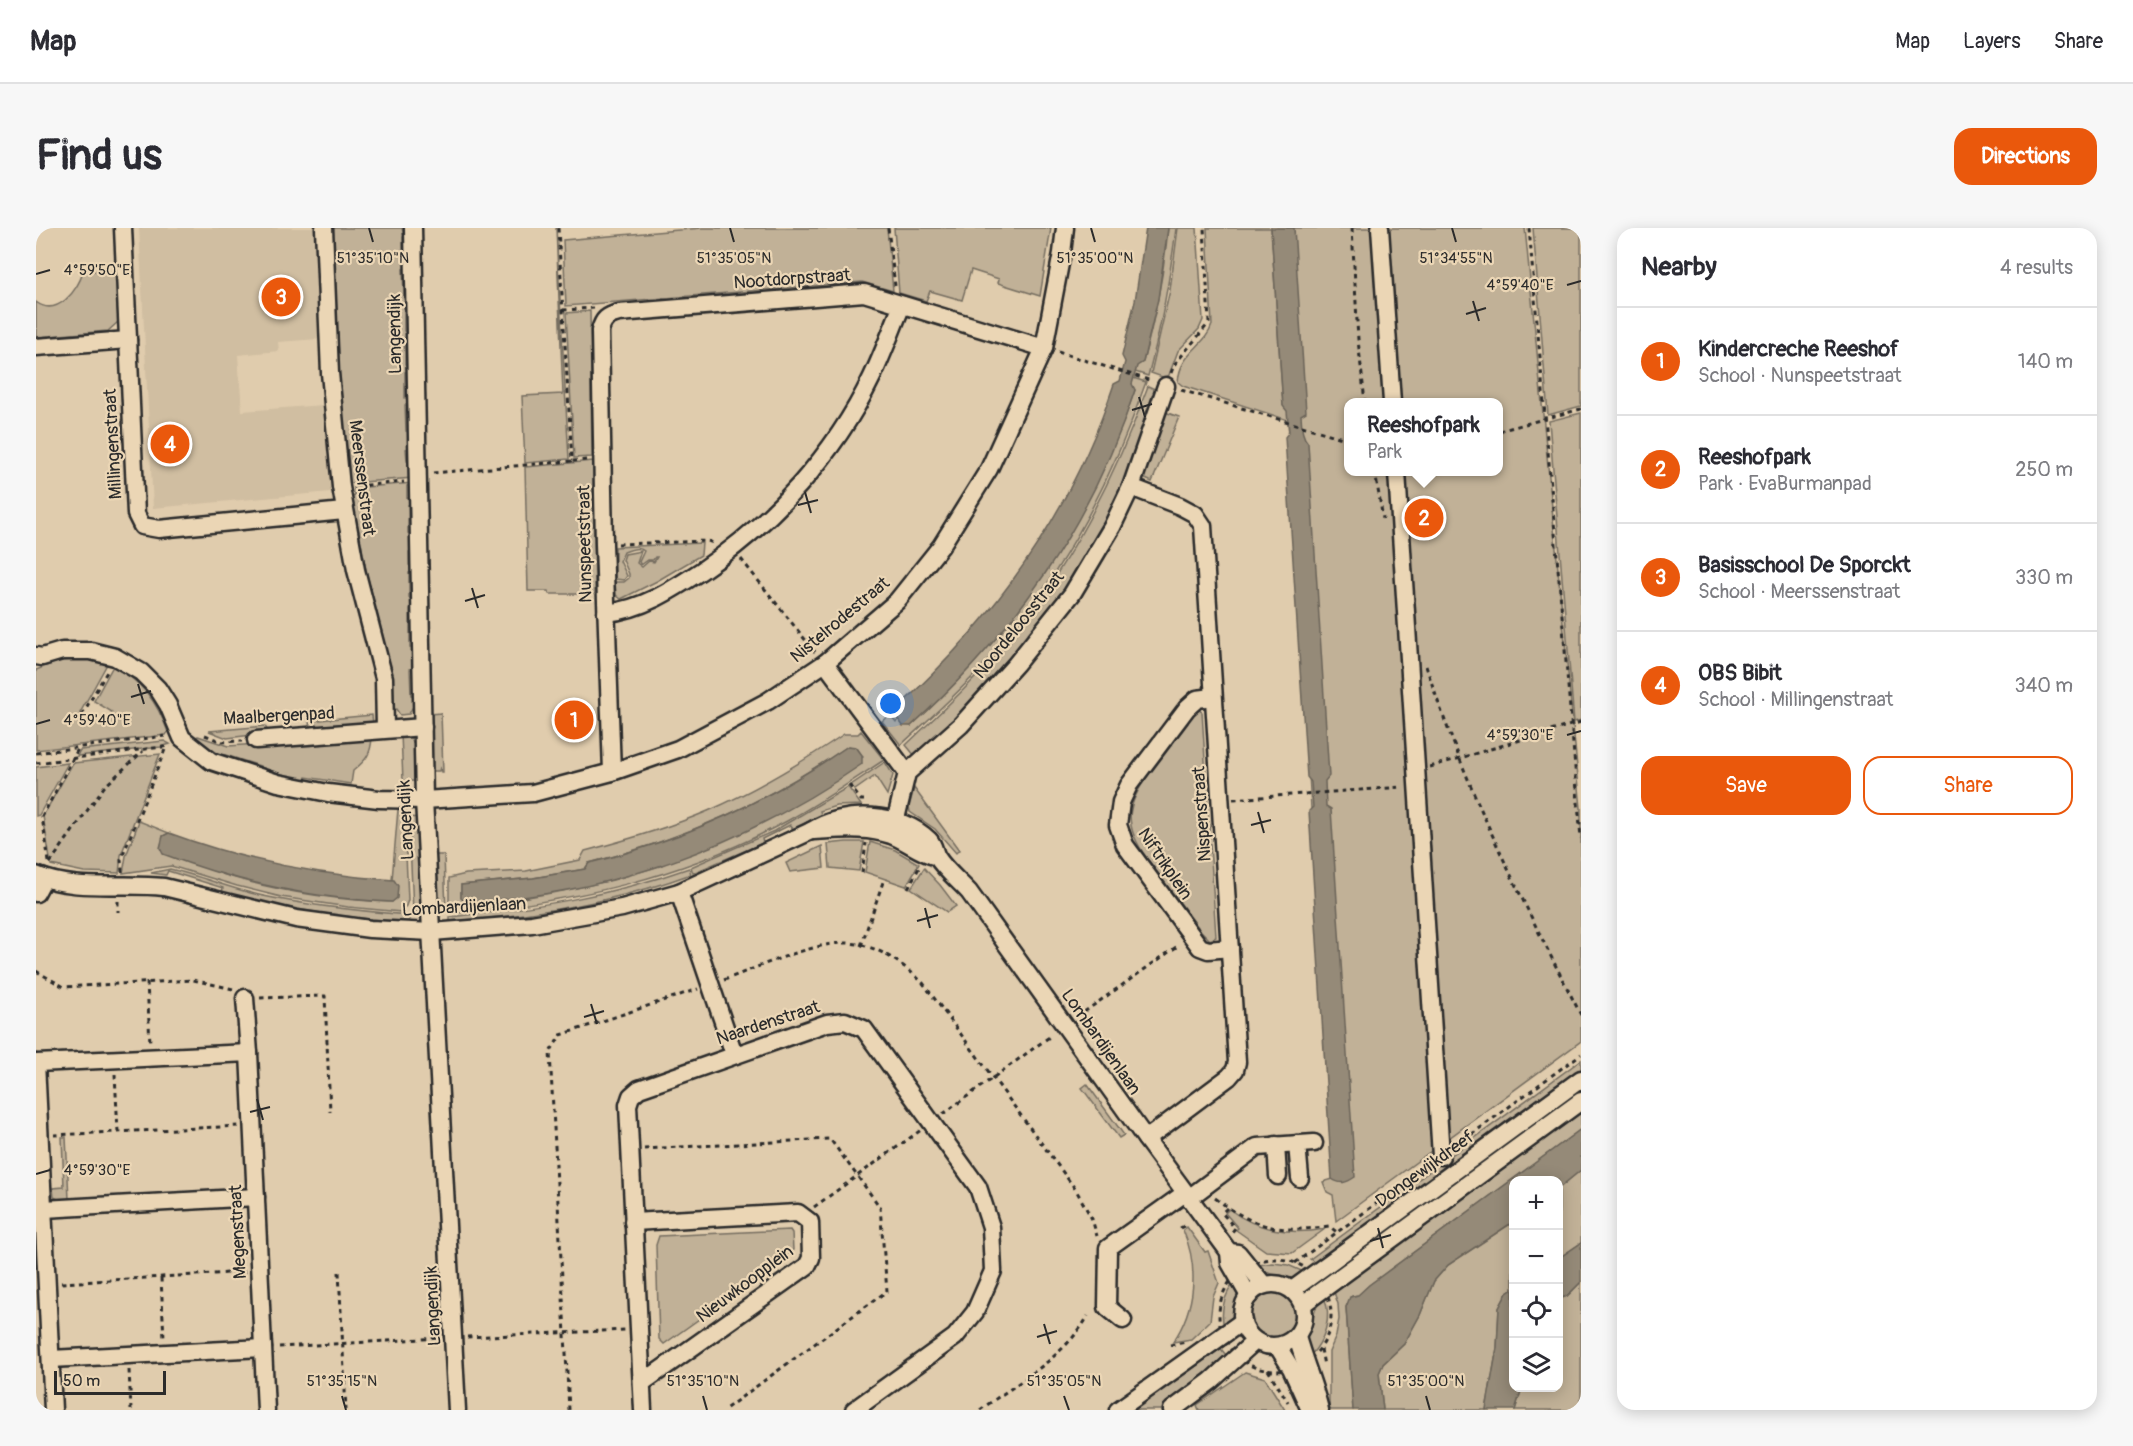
<!DOCTYPE html>
<html lang="en">
<head>
<meta charset="utf-8">
<style>
  body { margin:0; font-family:Pangolin,sans-serif; background:#f7f7f7; color:#2b2b33 }
  .controls { position:absolute; right:18px; bottom:18px; display:grid; overflow:hidden; border-radius:12px; box-shadow:0 3px 15px #0003 }
  .controls button { width:54px; height:54px; display:grid; place-items:center; padding:0; border:0; border-bottom:2px solid #e1e1e2; background:#fff; color:#2b2b33; font:30px sans-serif }
  .scale { position:absolute; left:18px; bottom:15px; width:112px; box-sizing:border-box; padding-left:6px; border:3px solid #2b2b2b; border-top:0; font-size:16px; line-height:21px; white-space:nowrap; color:#2b2b2b; -webkit-text-stroke:4px #ebd6b5; paint-order:stroke }
  .you { position:absolute; left:855px; top:476px; width:21px; height:21px; margin:-15px; border:4px solid #fff; border-radius:50%; background:#1a73e8; box-shadow:0 0 0 9px #1a73e833 }
  .badge { display:grid; place-items:center; width:39px; height:39px; border-radius:50%; background:#ea580c; color:#fff; font-size:20px; font-weight:700 }
  .pin { position:absolute; translate:-50% -50%; border:3px solid #fff; box-shadow:0 2px 6px #0006 }
  .popup { position:absolute; left:1308px; top:170px; width:159px; height:78px; box-sizing:border-box; display:grid; place-content:center; border-radius:12px; background:#fff; filter:drop-shadow(0 2px 4px #0005); font-size:20px; white-space:nowrap; color:#7c7c81 }
  .popup b { font-size:22px; color:#2b2b33 }
  .popup::after { content:''; position:absolute; left:50%; top:100%; margin-left:-12px; border:12px solid transparent; border-top-color:#fff }
  .list { margin:0; padding:0; list-style:none }
  h2 { display:flex; justify-content:space-between; align-items:center; height:78px; margin:0; padding:0 24px; font-size:26px }
  h2 small { font-size:20px; font-weight:400; color:#7c7c81 }
  .list li { display:grid; grid-template-columns:39px 1fr auto; gap:18px; align-items:center; box-sizing:border-box; height:108px; padding:0 24px; border-top:2px solid #e1e1e2 }
  .list b { display:block; font-size:22px; white-space:nowrap }
  .list p { margin:0; font-size:20px; white-space:nowrap; color:#7c7c81 }
  .list em { font-size:20px; font-style:normal; color:#7c7c81 }
  .actions { display:flex; gap:12px; padding:18px 24px }
  .actions a { flex:1; padding:14px 0; border:2px solid #ea580c; border-radius:18px; text-align:center; font-size:21px; color:#ea580c }
  .actions .main { background:#ea580c; color:#fff }
  .icon { flex:none; width:33px; height:33px; fill:none; stroke:currentColor; stroke-width:2; stroke-linecap:round; stroke-linejoin:round }
  .map { position:relative; flex:none; width:1545px; height:1182px; overflow:hidden; border-radius:18px }
  header { display:flex; align-items:center; gap:36px; box-sizing:border-box; height:84px; padding:0 30px; background:#fff; border-bottom:2px solid #e1e1e2 }
  header strong { font-size:28px }
  nav { display:flex; gap:33px; margin-inline-start:auto; font-size:21px }
  .intro { display:flex; align-items:center; justify-content:space-between; box-sizing:border-box; height:144px; padding:0 36px }
  h1 { margin:0; font-size:42px }
  .button { padding:15px 27px; border-radius:18px; background:#ea580c; color:#fff; font-size:21px; font-weight:700 }
  main { display:flex; gap:36px; padding:0 36px }
  aside { flex:1; background:#fff; border-radius:18px; box-shadow:0 3px 15px #0003 }
  .map>svg:first-child { display:block }
</style>
</head>
<body>
<header>
<strong>Map</strong>
<nav><a>Map</a><a>Layers</a><a>Share</a></nav>
</header>
<div class="intro"><h1>Find us</h1><a class="button">Directions</a></div>
<main>
<div class="map">
<svg width="1545" height="1182" viewBox="0 0 1545 1182">
  <rect width="100%" height="100%" fill="#e0ccad"/>
  <filter id="ink" filterUnits="userSpaceOnUse"><feTurbulence type="fractalNoise" baseFrequency=".0167" numOctaves="2"/><feDisplacementMap in="SourceGraphic" scale="12" xChannelSelector="R" yChannelSelector="G"/><feConvolveMatrix kernelMatrix="1 2 1 2 8 2 1 2 1" color-interpolation-filters="sRGB"/></filter>
  <g filter="url(#ink)">
    <path fill="#d0bea1" d="M103,0H278L282,111L242,114L243,123L202,127L206,183L287,177L295,264L117,280Z"/>
    <g fill="#c1b197" stroke="#766e61" stroke-width="1.5" fill-rule="evenodd">
      <path d="M297,0H366L368,8L367,9V34L369,35V41H367L368,71L370,72V77H368V103L370,104V110H369V136L371,137V144H369V170H371V177H369L370,203H376V220L370,221L371,233H377V250L314,255L304,157Z"/>
      <path d="M520,0L533,231L489,235L486,168L527,166Z"/>
      <path d="M666,0H851L857,63L826,54L530,78L527,12Z"/>
      <path d="M858,0H1015L1004,68L962,55L963,51L935,42L926,72L894,63L890,73L863,65Z"/>
      <path d="M1132,0H1140C1134,50 1125,100 1112,148L1099,144L1101,137L1107,134C1119,90 1128,46 1132,0Z"/>
      <path d="M1142,0H1161L1167,92L1163,101L1142,123L1133,147L1129,150L1115,145L1134,62Z"/>
      <path d="M1171,0H1235L1247,178L1241,0H1489L1545,580V813L1300,993L1297,967L1291,964L1287,954L1297,951L1252,192L1147,158L1142,154C1144,124 1169,119 1176,97ZM1313,174H1463V244H1313Z"/>
      <path d="M1497,0H1545V178L1512,187Z"/>
      <path d="M67,42V45L80,44L82,94L72,103L0,109V74C21,90 42,62 47,44Z"/>
      <path d="M554,83L556,229L538,230L530,85Z"/>
      <path d="M1097,150L1110,154C1074,257 1024,353 950,434C924,464 894,490 865,517L846,493L857,484L856,489L860,494L862,492L861,489L867,496L875,498C980,403 1053,296 1099,162L1096,157Z"/>
      <path d="M1112,158L1125,164L1082,273L1026,368L943,469L879,528L870,517C897,491 926,465 951,437C1025,356 1075,260 1112,158Z"/>
      <path d="M1129,184L1143,189L1116,254L1103,248Z"/>
      <path d="M1545,185V492L1538,494L1513,193Z"/>
      <path d="M557,233L559,366H513L512,363H492L489,239Z"/>
      <path d="M377,255V257L371,258V270H378V276L372,277V305H378V324H373V337H379V344L373,345V370L379,371V381H374V420H380V441H374L375,467H381V480H376L373,486L364,487L360,481H358L357,449L331,347L316,269L319,268L318,260Z"/>
      <path d="M666,315L665,327L621,353L585,371L580,367L579,354H588L593,350V346L587,332L589,326L605,323L601,335L606,339L613,333L618,334L621,329H619L617,332H612L605,337L603,334L608,323C603,318 594,322 588,324L584,333L591,348L588,352L579,351V319Z"/>
      <path d="M50,431L71,436L44,485L68,498L76,484L58,473L77,438C106,453 121,474 132,504L130,507L0,522V442L23,433Z"/>
      <path d="M1164,482L1166,484L1173,597L1175,598L1173,599L1180,709L1174,712L1165,703L1163,704L1160,700L1162,699L1113,633H1111L1109,630L1110,629C1087,596 1090,577 1113,546L1112,545L1116,543L1152,495L1150,493L1155,488Z"/>
      <path d="M405,485L407,544H405L404,539L403,543H394L393,486Z"/>
      <path d="M336,487L337,496L329,495L274,503L273,493Z"/>
      <path d="M229,498L233,505L191,510L173,503Z"/>
      <path d="M825,503L848,532C816,553 784,575 751,593C643,651 542,672 422,685L413,677V650L430,646L490,643L544,632L549,623C591,612 632,600 672,583C720,562 765,535 808,506H822ZM812,518L821,520L827,529L624,638L577,652L527,663L486,670L429,674L425,670V657L497,650L549,641L553,635C649,611 730,574 812,518Z"/>
      <path d="M365,506C371,507 376,508 377,515H381L382,553H367Z"/>
      <path d="M162,508L192,518L336,509C335,527 330,532 317,543L315,556L270,549L269,553L224,542V538L183,525L181,528L157,510Z"/>
      <path d="M128,513L134,516L125,519L41,528L44,522Z"/>
      <path d="M124,526L85,627L83,645L48,644L15,637L7,588L37,535Z"/>
      <path d="M849,534L857,547L851,567L839,548L819,562L815,557Z"/>
      <path d="M32,535L3,587L0,588V539Z"/>
      <path d="M812,559L825,577L800,578L784,583L785,587L757,601L754,597L726,611L727,615L657,645L655,639L738,603Z"/>
      <path d="M878,560L923,622L920,625L899,601L874,584L873,579Z"/>
      <path d="M362,581H368L372,672L370,678L365,684L312,679L245,669L201,658L135,638L87,645L90,628L103,593L133,605L127,608L125,619C147,629 169,641 192,648C245,664 302,672 356,674L360,668L361,659L356,652Z"/>
      <path d="M381,589L386,684H377L373,590Z"/>
      <path d="M810,614H828L823,643L794,640L792,616Z"/>
      <path d="M834,614L859,622L883,636L870,658L829,644Z"/>
      <path d="M786,618L788,640L754,644L750,635Z"/>
      <path d="M398,627H408L410,684H401Z"/>
      <path d="M653,640L655,646C577,675 497,688 414,693V689C496,680 575,668 653,640Z"/>
      <path d="M888,640L904,657L920,678L911,684L875,660Z"/>
      <path d="M134,641C164,648 193,660 223,667C272,678 323,683 373,687V694C310,690 248,681 186,664L187,660L132,643L130,647L115,645Z"/>
      <path d="M1545,832V846L1283,1038L1274,1031Z"/>
      <path d="M1051,856L1088,907L1083,910L1046,860Z"/>
      <path d="M1545,858V866L1291,1052L1288,1046Z"/>
      <path d="M1545,880V901L1333,1057L1323,1067L1316,1068L1310,1079L1317,1182H1293V1124L1300,1108L1303,1091L1302,1076L1297,1061Z"/>
      <path d="M26,909H30L33,971H22L18,969L17,960L28,959Z"/>
      <path d="M1545,942V1015L1523,1030V960Z"/>
      <path d="M1193,981C1221,1003 1256,1007 1289,1001L1256,1025L1230,1023L1200,1002L1202,1000L1189,985Z"/>
      <path d="M1477,994V1061L1471,1065L1463,1080L1461,1120L1450,1182H1347L1343,1145L1347,1136L1368,1116L1384,1087L1398,1053L1412,1037Z"/>
      <path d="M1151,999L1169,1024L1172,1023L1183,1055L1177,1069L1174,1093L1155,1111L1137,1114C1160,1080 1163,1039 1147,1002Z"/>
      <path d="M754,1002L756,1005L757,1022L747,1031L628,1116L623,1111L620,1017L623,1008Z"/>
      <path d="M1237,1035L1252,1037L1268,1044L1263,1050C1249,1051 1231,1048 1222,1037Z"/>
      <path d="M1199,1054C1204,1071 1201,1087 1188,1099C1184,1084 1188,1066 1199,1054Z"/>
      <path d="M1545,1054V1182H1479L1486,1160H1522L1523,1071L1531,1068Z"/>
      <circle cx="1238" cy="1087" r="23"/>
      <path d="M1288,1069C1297,1090 1288,1113 1274,1128L1269,1112C1277,1099 1276,1079 1288,1069Z"/>
      <path d="M1182,1117L1193,1131L1129,1182H1087Z"/>
      <path d="M1209,1144L1229,1150L1249,1182H1163L1161,1177Z"/>
    </g>
    <g fill="#958a78" stroke="#6b6459" stroke-width="1.5">
      <path d="M1110,0H1132L1122,71L1107,134L1101,138L1096,156L1099,162C1055,296 979,404 875,498H867L860,488V481C959,391 1036,283 1078,156L1084,153L1089,134L1086,128L1099,73Z"/>
      <path d="M1235,0H1258L1270,184L1265,187C1266,198 1265,207 1272,215L1293,548L1289,553L1290,578L1295,581L1319,949C1310,955 1305,957 1296,951L1273,583L1277,579L1275,554L1271,549L1249,209L1253,204L1251,183L1247,178Z"/>
      <path d="M812,518L820,519L826,527V536C708,618 573,667 430,674L425,670V657L497,650L549,641L553,635C647,612 733,573 812,518Z"/>
      <path d="M133,605C206,632 280,647 358,652L362,658L361,670L356,674C277,671 200,654 127,626L124,620L127,608Z"/>
      <path d="M1545,901V942L1523,960L1522,952H1478L1477,994L1412,1037L1398,1053L1384,1087L1368,1116L1347,1136L1343,1145L1347,1182H1317L1310,1079L1314,1069L1322,1067L1333,1057Z"/>
      <path d="M1545,1015V1054L1531,1068L1523,1071V1030Z"/>
      <path d="M1477,1061L1478,1160H1486L1479,1182H1450L1461,1120L1463,1080L1471,1065Z"/>
    </g>
    <g fill="none" stroke-linecap="round" stroke-linejoin="round">
      <g stroke="#2b2b2b" stroke-width="21">
        <g id="minor">
          <path d="M87,0L100,286L106,298L123,301L308,283"/>
          <path d="M288,0L294,145L305,259L320,342L348,450L349,500"/>
          <path d="M377,0L388,572L421,1182"/>
          <path d="M1344,0L1356,174"/>
          <path d="M0,119L92,112"/>
          <path d="M1361,244L1405,928"/>
          <path d="M1095,259L1144,278L1159,286L1167,298L1201,834L1199,842L1193,849L1110,911"/>
          <path d="M570,385C605,382 636,362 665,343C737,294 798,228 836,149C847,126 856,101 866,77"/>
          <path d="M0,428L6,429L26,423H55L79,429L105,444L122,461L132,477L146,510L175,533L242,555L292,565L343,571L388,572L497,565L576,544L642,521L732,473L789,435L861,373L905,318L953,241L1008,120L1026,25L1029,0"/>
          <path d="M789,435L871,545"/>
          <path d="M1177,469L1161,471L1151,480L1093,557L1085,574L1082,597L1089,617L1164,719L1172,722L1194,720"/>
          <path d="M220,512L387,499"/>
          <path d="M576,544L568,316L564,103C567,91 571,88 583,85L828,65L1008,120"/>
          <path d="M857,603L871,545L925,497L980,436L1036,366L1076,299L1095,259L1130,158"/>
          <path d="M901,629C884,625 871,613 855,607C829,598 802,602 775,603C808,581 865,584 893,612C898,617 898,624 901,629C909,642 923,653 933,664L1110,911L1193,1024L1194,1035L1213,1068"/>
          <path d="M0,647C40,664 86,654 128,659L260,691L334,701L396,704L496,696L586,680L643,664L775,603"/>
          <path d="M643,664L698,826"/>
          <path d="M0,665L8,650"/>
          <path d="M209,770L213,825"/>
          <path d="M0,835L17,1182"/>
          <path d="M1,835L213,825L230,1182"/>
          <path d="M1261,916L1264,950"/>
          <path d="M1240,917L1242,948"/>
          <path d="M1153,970L1221,919L1278,915"/>
          <path d="M8,981L220,969"/>
          <path d="M597,994L762,985L774,994L775,1030L771,1038L606,1155"/>
          <path d="M1193,1024L1202,1025L1228,1057"/>
          <circle cx="1237" cy="1087" r="31"/>
          <path d="M1256,1062L1545,851"/>
          <path d="M1267,1076L1545,873"/>
          <path d="M1087,1092L1071,1079L1072,1020L1149,965"/>
          <path d="M1261,1109C1268,1134 1278,1157 1284,1182"/>
          <path d="M1242,1119L1255,1140L1274,1182"/>
          <path d="M15,1131L227,1120"/>
          <path d="M607,1182L592,877L595,868L603,861L791,795L809,793L828,801L942,959L955,999L957,1043L939,1084L919,1109L818,1182"/>
          <path d="M1082,1182L1207,1093"/>
          <path d="M1136,1182L1175,1153L1219,1113"/>
        </g>
      </g>
      <g stroke="#2b2b2b" stroke-width="3" stroke-dasharray="4.5 4.5" stroke-linecap="butt">
        <path d="M522,0L536,233L552,232"/>
        <path d="M852,0L859,58"/>
        <path d="M1316,0L1322,112L1329,174"/>
        <path d="M1493,0L1545,610"/>
        <path d="M527,82L558,80"/>
        <path d="M1022,124L1116,153"/>
        <path d="M1135,145L1138,137L1173,95L1168,0"/>
        <path d="M1145,162L1313,212"/>
        <path d="M1463,203L1545,181"/>
        <path d="M1339,244L1347,291"/>
        <path d="M397,245L536,233"/>
        <path d="M321,258L368,254"/>
        <path d="M582,316L672,313L677,315"/>
        <path d="M705,331L779,424"/>
        <path d="M1390,438C1429,559 1487,675 1545,787"/>
        <path d="M46,487L72,442"/>
        <path d="M169,507L186,514L206,513"/>
        <path d="M0,525L129,508"/>
        <path d="M0,535L134,518"/>
        <path d="M1394,539L1545,494"/>
        <path d="M813,557L825,572H828"/>
        <path d="M1197,571L1367,559"/>
        <path d="M13,634L6,589L43,519"/>
        <path d="M14,635L68,559L107,523"/>
        <path d="M86,644L85,632L130,519"/>
        <path d="M826,645L830,615"/>
        <path d="M872,660L884,638"/>
        <path d="M82,673V684"/>
        <path d="M825,718L848,651"/>
        <path d="M0,743L28,759L157,752L197,761"/>
        <path d="M688,752C720,740 773,716 807,715C838,714 866,735 887,755L1040,962L1056,991L1061,1008"/>
        <path d="M111,754L114,816"/>
        <path d="M224,770L289,768L294,884"/>
        <path d="M1041,789L1143,717"/>
        <path d="M79,846L82,904"/>
        <path d="M907,886L1016,807"/>
        <path d="M18,907L203,898"/>
        <path d="M1421,917L1545,826"/>
        <path d="M608,921L794,911L844,979L851,1063L688,1182"/>
        <path d="M1179,970C1219,1000 1243,1006 1293,998L1302,1005"/>
        <path d="M778,979L885,902"/>
        <path d="M1191,980L1186,985L1199,1000L1196,1004"/>
        <path d="M1144,1000L1152,996"/>
        <circle cx="1239" cy="1087" r="56"/>
        <path d="M1259,1035L1393,937"/>
        <path d="M303,1044L310,1182"/>
        <path d="M125,1050L128,1111"/>
        <path d="M25,1055L210,1044"/>
        <path d="M431,1109L590,1102"/>
        <path d="M1134,1117L1150,1114"/>
        <path d="M243,1119L404,1110"/>
        <path d="M1285,1121L1288,1138"/>
        <path d="M93,1142L95,1182"/>
        <path d="M1232,1142L1252,1174"/>
        <path d="M533,1182L514,824L525,807L662,761"/>
        <path d="M944,1182C981,1155 1030,1128 1052,1088"/>
      </g>
      <use href="#minor" stroke="#ebd6b5" stroke-width="16"/>
    </g>
  </g>
  <path fill="none" stroke="#2b2b2b" stroke-width="2" d="M333,0L337,14M694,0L698,14M1055,0L1059,14M1416,0L1420,14M0,46L14,42M1531,57L1545,53M1437,73L1443,93M1430,86L1450,80M1103,169L1109,189M1096,182L1116,176M769,264L775,285M762,277L782,272M436,360L442,380M429,373L449,367M102,456L108,476M95,469L115,463M0,496L14,492M1531,507L1545,503M1222,584L1228,605M1215,597L1235,592M889,680L894,700M881,693L902,687M555,776L561,796M548,789L568,783M221,871L227,892M214,884L234,879M0,946L14,942M1342,1000L1347,1020M1334,1013L1355,1007M1008,1096L1014,1116M1001,1109L1021,1103M306,1168L310,1182M667,1168L671,1182M1028,1168L1033,1182M1390,1168L1394,1182"/>
  <g text-anchor="middle" dominant-baseline="central" stroke-width="4.5" stroke-linejoin="round" paint-order="stroke">
    <g font-size="18" fill="#2b2b2b" stroke="#ebd6b5">
      <text transform="translate(756 51) rotate(-4)">Nootdorpstraat</text>
      <text transform="translate(359 106) rotate(-91)">Langendijk</text>
      <text transform="translate(77 216) rotate(-93)">Millingenstraat</text>
      <text transform="translate(326 250) rotate(83)">Meerssenstraat</text>
      <text transform="translate(549 316) rotate(-91)">Nunspeetstraat</text>
      <text transform="translate(804 392) rotate(-40)">Nistelrodestraat</text>
      <text transform="translate(983 397) rotate(-51)">Noordeloosstraat</text>
      <text transform="translate(243 488) rotate(-3)">Maalbergenpad</text>
      <text transform="translate(1166 586) rotate(-94)">Nispenstraat</text>
      <text transform="translate(370 592) rotate(-93)">Langendijk</text>
      <text transform="translate(1129 636) rotate(56)">Niftrikplein</text>
      <text transform="translate(428 679) rotate(-3)">Lombardijenlaan</text>
      <text transform="translate(732 795) rotate(-18)">Naardenstraat</text>
      <text transform="translate(1065 814) rotate(55)">Lombardijenlaan</text>
      <text transform="translate(1389 941) rotate(-36)">Dongewijkdreef</text>
      <text transform="translate(202 1004) rotate(-93)">Megenstraat</text>
      <text transform="translate(709 1056) rotate(-37)">Nieuwkoopplein</text>
      <text transform="translate(397 1078) rotate(-93)">Langendijk</text>
    </g>
  </g>
  <g font-size="15" text-anchor="middle" fill="#2b2b2b" stroke="#ebd6b5" stroke-width="4.5" stroke-linejoin="round" paint-order="stroke">
    <text x="337" y="35">51°35'10"N</text>
    <text x="698" y="35">51°35'05"N</text>
    <text x="1059" y="35">51°35'00"N</text>
    <text x="1420" y="35">51°34'55"N</text>
    <text x="61" y="47">4°59'50"E</text>
    <text x="1484" y="62">4°59'40"E</text>
    <text x="61" y="497">4°59'40"E</text>
    <text x="1484" y="512">4°59'30"E</text>
    <text x="61" y="947">4°59'30"E</text>
    <text x="306" y="1158">51°35'15"N</text>
    <text x="667" y="1158">51°35'10"N</text>
    <text x="1028" y="1158">51°35'05"N</text>
    <text x="1390" y="1158">51°35'00"N</text>
  </g>
</svg>
<div class="controls">
<button>+</button>
<button>−</button>
<button><svg class="icon" aria-label="locate" viewBox="0 0 24 24"><circle cx="12" cy="12" r="6"/><path d="M12 2v4M12 18v4M2 12h4M18 12h4"/></svg></button>
<button><svg class="icon" aria-label="layers" viewBox="0 0 24 24"><path d="M12 4l9 5-9 5-9-5zM3 14l9 5 9-5"/></svg></button>
</div>
<div class="scale">50 m</div>
<div class="you"></div>
<div class="pin badge" style="left:538px;top:492px">1</div>
<div class="pin badge" style="left:1388px;top:290px">2</div>
<div class="popup"><b>Reeshofpark</b>Park</div>
<div class="pin badge" style="left:245px;top:69px">3</div>
<div class="pin badge" style="left:134px;top:216px">4</div>
</div>
<aside>
<h2>Nearby<small>4 results</small></h2>
<ul class="list">
<li><span class="badge">1</span><div><b>Kindercreche Reeshof</b><p>School · Nunspeetstraat</p></div><em>140 m</em></li>
<li><span class="badge">2</span><div><b>Reeshofpark</b><p>Park · EvaBurmanpad</p></div><em>250 m</em></li>
<li><span class="badge">3</span><div><b>Basisschool De Sporckt</b><p>School · Meerssenstraat</p></div><em>330 m</em></li>
<li><span class="badge">4</span><div><b>OBS Bibit</b><p>School · Millingenstraat</p></div><em>340 m</em></li>
</ul>
<div class="actions"><a class="main">Save</a><a>Share</a></div>
</aside>
</main>
</body>
</html>
